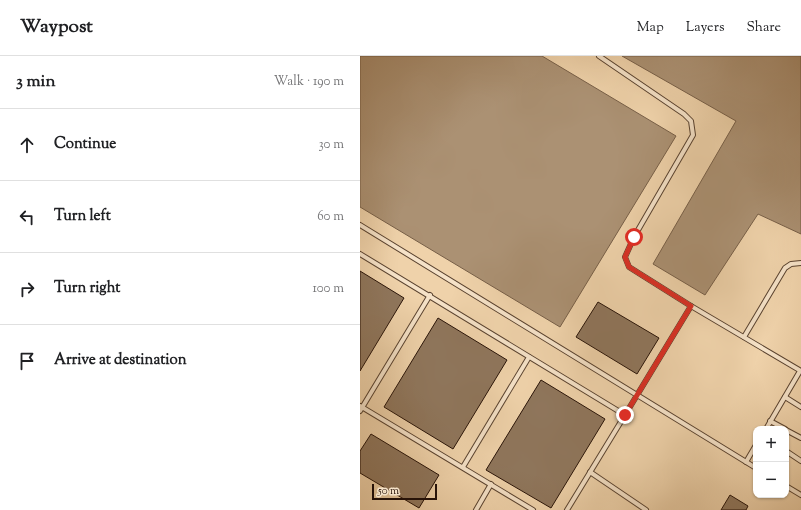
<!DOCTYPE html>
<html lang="en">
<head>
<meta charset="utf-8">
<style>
  body { margin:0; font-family:"Sorts Mill Goudy",serif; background:#f2f2f2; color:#202124 }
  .controls { position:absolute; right:12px; bottom:12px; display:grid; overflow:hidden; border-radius:8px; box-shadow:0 1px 3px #0004 }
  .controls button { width:36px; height:36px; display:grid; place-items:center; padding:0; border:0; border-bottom:1px solid #e0e0e0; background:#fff; color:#202124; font:20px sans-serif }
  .scale { position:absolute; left:12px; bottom:10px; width:65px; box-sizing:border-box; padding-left:4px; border:2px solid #281308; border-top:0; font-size:11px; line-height:14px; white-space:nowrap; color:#281308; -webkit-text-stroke:3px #f5e2c8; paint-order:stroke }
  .stop { position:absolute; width:12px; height:12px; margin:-9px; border:3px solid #d93025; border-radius:50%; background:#fff }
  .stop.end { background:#d93025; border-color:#fff; box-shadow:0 1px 4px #0008 }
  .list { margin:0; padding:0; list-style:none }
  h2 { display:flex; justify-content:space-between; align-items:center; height:52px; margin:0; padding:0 16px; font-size:17px }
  h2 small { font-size:13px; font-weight:400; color:#757577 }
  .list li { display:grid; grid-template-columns:26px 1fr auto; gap:12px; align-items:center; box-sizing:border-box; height:72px; padding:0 16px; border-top:1px solid #e0e0e0 }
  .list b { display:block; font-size:15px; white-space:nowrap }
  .list em { font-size:13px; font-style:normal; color:#757577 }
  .icon { flex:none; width:22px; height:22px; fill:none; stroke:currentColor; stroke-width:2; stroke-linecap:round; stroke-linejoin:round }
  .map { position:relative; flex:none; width:441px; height:454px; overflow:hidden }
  header { display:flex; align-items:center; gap:24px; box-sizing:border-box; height:56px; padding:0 20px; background:#fff; border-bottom:1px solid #e0e0e0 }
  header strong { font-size:19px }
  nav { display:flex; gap:22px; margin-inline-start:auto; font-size:14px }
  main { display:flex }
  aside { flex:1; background:#fff }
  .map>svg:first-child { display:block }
</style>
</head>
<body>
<header>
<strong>Waypost</strong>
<nav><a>Map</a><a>Layers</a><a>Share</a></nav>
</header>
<main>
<aside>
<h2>3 min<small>Walk · 190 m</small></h2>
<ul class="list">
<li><svg class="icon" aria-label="ahead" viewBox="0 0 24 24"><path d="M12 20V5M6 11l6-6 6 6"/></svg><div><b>Continue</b></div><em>30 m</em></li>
<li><svg class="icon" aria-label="left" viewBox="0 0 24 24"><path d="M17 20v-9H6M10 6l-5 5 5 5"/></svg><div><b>Turn left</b></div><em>60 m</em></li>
<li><svg class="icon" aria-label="right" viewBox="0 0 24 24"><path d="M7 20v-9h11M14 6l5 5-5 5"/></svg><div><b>Turn right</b></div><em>100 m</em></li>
<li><svg class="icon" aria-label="arrive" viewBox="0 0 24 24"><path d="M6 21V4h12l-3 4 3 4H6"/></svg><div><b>Arrive at destination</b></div></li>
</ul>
</aside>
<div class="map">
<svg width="441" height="454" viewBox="0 0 441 454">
  <rect width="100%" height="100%" fill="#efd2aa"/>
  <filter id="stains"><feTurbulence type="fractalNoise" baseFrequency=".005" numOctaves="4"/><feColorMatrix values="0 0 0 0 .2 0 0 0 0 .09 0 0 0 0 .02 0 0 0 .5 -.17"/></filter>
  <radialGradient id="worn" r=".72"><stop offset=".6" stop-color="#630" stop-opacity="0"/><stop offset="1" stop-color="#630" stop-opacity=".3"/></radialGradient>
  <g fill="#ab9173" stroke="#775f48">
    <path d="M0,0H182L316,80L200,271L0,151Z"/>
    <path d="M262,0H441V178L398,158L345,239L293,208L376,65Z"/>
  </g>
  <g fill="#8f765c" stroke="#281308">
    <path d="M0,215L44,242L0,315Z"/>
    <path d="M238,246L299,282L277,318L216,281Z"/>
    <path d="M78,262L147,304L93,393L24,351Z"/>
    <path d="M181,324L245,363L191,452L126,414Z"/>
    <path d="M11,378L79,419L59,452L0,417V395Z"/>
    <path d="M370,439L388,450L386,454H361Z"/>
  </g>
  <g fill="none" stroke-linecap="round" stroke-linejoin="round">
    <g stroke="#5a4330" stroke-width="6">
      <g id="service">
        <path d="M239,0L324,58L331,65L333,79L274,181L265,201L269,211L331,250L265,359"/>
        <path d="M0,169L396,412"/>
        <path d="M0,198L265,359L207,454"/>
        <path d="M331,250L441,315"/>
        <path d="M384,281L425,212L431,208L441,207"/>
        <path d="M425,341L441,351"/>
        <path d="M0,350L173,454"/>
        <path d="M0,355L70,239"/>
        <path d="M410,365L425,373"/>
        <path d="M406,373L440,315"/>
        <path d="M426,374L441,382"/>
        <path d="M426,395L441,405"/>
        <path d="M386,406L396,389"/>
        <path d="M103,411L169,301"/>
        <path d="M230,416L286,454"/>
        <path d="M426,430L441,439"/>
        <path d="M116,454L131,428"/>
      </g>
    </g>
    <use href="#service" stroke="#f5e2c8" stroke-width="4"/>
  </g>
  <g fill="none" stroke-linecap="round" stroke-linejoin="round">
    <path stroke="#d93025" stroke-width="5" d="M265,359L331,250L269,211L265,201L274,181"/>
  </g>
  <rect width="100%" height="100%" filter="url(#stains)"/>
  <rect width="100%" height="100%" fill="url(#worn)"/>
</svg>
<div class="controls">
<button>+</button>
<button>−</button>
</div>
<div class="scale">50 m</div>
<div class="stop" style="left:274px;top:181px"></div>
<div class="stop end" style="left:265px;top:359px"></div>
</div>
</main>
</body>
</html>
